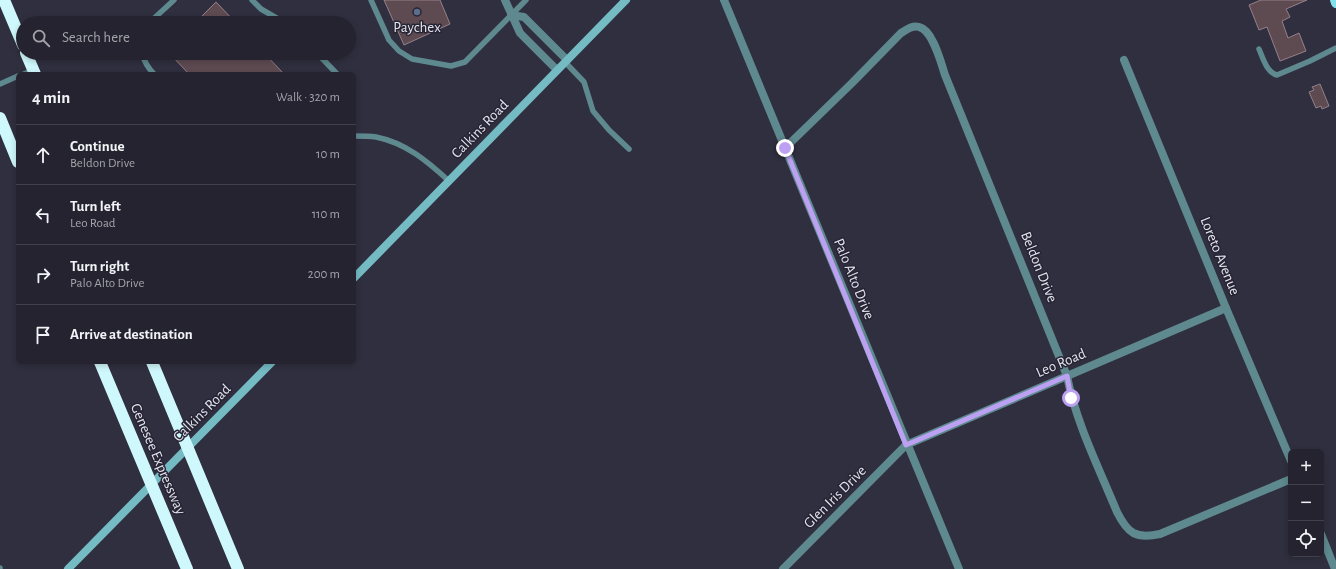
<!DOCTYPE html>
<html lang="en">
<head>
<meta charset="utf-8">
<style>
  body { margin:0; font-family:"Alegreya Sans",sans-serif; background:#2c2b37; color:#f1f3f6 }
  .controls { position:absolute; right:12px; bottom:12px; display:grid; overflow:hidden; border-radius:6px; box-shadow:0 2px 6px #0003 }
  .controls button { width:36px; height:36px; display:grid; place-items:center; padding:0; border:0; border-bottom:1px solid #41404b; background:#24232f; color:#f1f3f6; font:20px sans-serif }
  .stop { position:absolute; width:12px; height:12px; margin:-9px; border:3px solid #bca0f2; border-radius:50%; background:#fff }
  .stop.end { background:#bca0f2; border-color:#fff; box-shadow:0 1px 4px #0008 }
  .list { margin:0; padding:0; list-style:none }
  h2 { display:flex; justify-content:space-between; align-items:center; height:52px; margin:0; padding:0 16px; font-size:17px }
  h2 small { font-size:13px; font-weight:400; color:#a3a4aa }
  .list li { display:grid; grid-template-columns:26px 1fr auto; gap:12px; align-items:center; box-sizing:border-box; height:60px; padding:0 16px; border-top:1px solid #41404b }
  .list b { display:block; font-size:15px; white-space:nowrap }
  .list p { margin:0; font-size:13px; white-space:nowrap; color:#a3a4aa }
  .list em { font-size:13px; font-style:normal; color:#a3a4aa }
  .icon { flex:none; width:22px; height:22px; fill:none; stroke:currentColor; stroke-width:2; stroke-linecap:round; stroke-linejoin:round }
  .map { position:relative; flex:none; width:1336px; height:569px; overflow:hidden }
  .search { position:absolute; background:#24232f; box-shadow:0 2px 6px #0003; left:16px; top:16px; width:340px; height:44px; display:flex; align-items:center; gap:10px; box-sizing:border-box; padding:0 14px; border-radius:22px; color:#a3a4aa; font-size:15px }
  .panel { position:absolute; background:#24232f; box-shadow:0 2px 6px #0003; left:16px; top:72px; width:340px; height:292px; border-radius:6px }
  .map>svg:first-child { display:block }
</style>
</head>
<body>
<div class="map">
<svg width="1336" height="569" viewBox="0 0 1336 569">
  <rect width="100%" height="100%" fill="#302f3f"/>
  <g fill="#5e4b52" stroke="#968088">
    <path d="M384,0H440L450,24L404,45Z"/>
    <path d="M1261,0H1307L1286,9L1290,17L1282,21L1288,38L1299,33L1306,51L1280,61L1267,27L1259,30L1249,5Z"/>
    <path d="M216,2L236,23H195Z"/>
    <path d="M169,53H264L284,74H189Z"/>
    <path d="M1320,84L1329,106L1322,109L1321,106L1316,108L1309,92L1314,90L1312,87Z"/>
  </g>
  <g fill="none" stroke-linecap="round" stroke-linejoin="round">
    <g stroke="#5e898e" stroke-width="5.5">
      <path d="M252,0L261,9L285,23"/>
      <path d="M371,0L389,40L399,51L412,59L451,66L465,62L526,0"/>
      <path d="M149,23L174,0"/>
      <path d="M1259,49C1263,58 1267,73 1277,75L1310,61L1336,48"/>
      <path d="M142,53C144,61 148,68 154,74"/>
      <path d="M317,53L337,74"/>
      <path d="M565,62L584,82L593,111L609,130L629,149"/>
      <path d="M24,74L33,70"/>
      <path d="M0,84L18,76"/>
      <path d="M354,136C361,136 369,136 376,137C406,143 427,161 449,181"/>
      <path d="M0,568V569"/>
    </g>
    <g stroke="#5e898e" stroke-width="8">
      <path d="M505,0L520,33L557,70"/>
      <path d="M724,0L959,569"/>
      <path d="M511,15L524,17L567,60"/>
      <path d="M1124,60L1226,308L1291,461"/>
      <path d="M785,148L852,83L901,33C906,30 912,25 919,27C933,30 941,63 945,75L1067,376C1076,423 1099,468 1117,512C1128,534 1136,539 1160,534L1291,479"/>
      <path d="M1321,534L1335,569"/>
      <path d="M783,569L906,445L1226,308"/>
    </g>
    <g stroke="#74bbc3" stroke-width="8">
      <path d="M354,278L626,0"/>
      <path d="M68,569L272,362"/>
    </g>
    <path stroke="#84e1ec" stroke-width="10" d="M1335,0L1336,3"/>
    <g stroke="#cff8fc" stroke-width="12">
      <path d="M4,0L23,45"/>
      <path d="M26,53L35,74"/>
      <path d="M0,118L18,162"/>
      <path d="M100,362L187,569"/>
      <path d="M152,362L238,569"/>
    </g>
  </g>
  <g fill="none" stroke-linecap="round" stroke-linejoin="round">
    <path stroke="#bca0f2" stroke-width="5" d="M785,148L906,445L1067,376L1071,398"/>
  </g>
  <circle fill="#5c6f8a" stroke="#272535" stroke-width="1.5" cx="417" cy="12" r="4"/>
  <g text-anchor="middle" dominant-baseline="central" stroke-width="3" stroke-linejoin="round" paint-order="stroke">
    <g font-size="15" fill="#e4e4ee" stroke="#272535">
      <text x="417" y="27">Paychex</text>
    </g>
    <g font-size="15" fill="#e4e4ee" stroke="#272535">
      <text transform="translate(480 129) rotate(-46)">Calkins Road</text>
      <text transform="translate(1220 256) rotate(68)">Loreto Avenue</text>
      <text transform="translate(1039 267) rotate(68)">Beldon Drive</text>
      <text transform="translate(854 279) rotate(68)">Palo Alto Drive</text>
      <text transform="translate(1061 363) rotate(-23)">Leo Road</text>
      <text transform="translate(202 413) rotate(-45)">Calkins Road</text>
      <text transform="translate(158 459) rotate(67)">Genesee Expressway</text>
      <text transform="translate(835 497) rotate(-45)">Glen Iris Drive</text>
    </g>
  </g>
</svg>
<div class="controls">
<button>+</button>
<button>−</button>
<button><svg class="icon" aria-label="locate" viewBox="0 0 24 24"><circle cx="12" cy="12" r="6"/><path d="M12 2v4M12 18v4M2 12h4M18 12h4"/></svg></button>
</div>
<div class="stop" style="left:1071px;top:398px"></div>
<div class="stop end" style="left:785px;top:148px"></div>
<div class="search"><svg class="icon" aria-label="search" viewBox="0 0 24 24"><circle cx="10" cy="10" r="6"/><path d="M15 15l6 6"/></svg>Search here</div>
<section class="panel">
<h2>4 min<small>Walk · 320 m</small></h2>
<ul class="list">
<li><svg class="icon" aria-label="ahead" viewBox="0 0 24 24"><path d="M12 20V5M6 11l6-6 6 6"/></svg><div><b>Continue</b><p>Beldon Drive</p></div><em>10 m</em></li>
<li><svg class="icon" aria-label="left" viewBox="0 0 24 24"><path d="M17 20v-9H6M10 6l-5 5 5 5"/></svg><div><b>Turn left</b><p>Leo Road</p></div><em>110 m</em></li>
<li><svg class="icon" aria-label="right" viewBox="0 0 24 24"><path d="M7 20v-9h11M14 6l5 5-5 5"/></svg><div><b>Turn right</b><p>Palo Alto Drive</p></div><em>200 m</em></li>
<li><svg class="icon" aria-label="arrive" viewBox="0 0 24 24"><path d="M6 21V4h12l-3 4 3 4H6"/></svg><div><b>Arrive at destination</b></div></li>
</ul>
</section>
</div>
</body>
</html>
